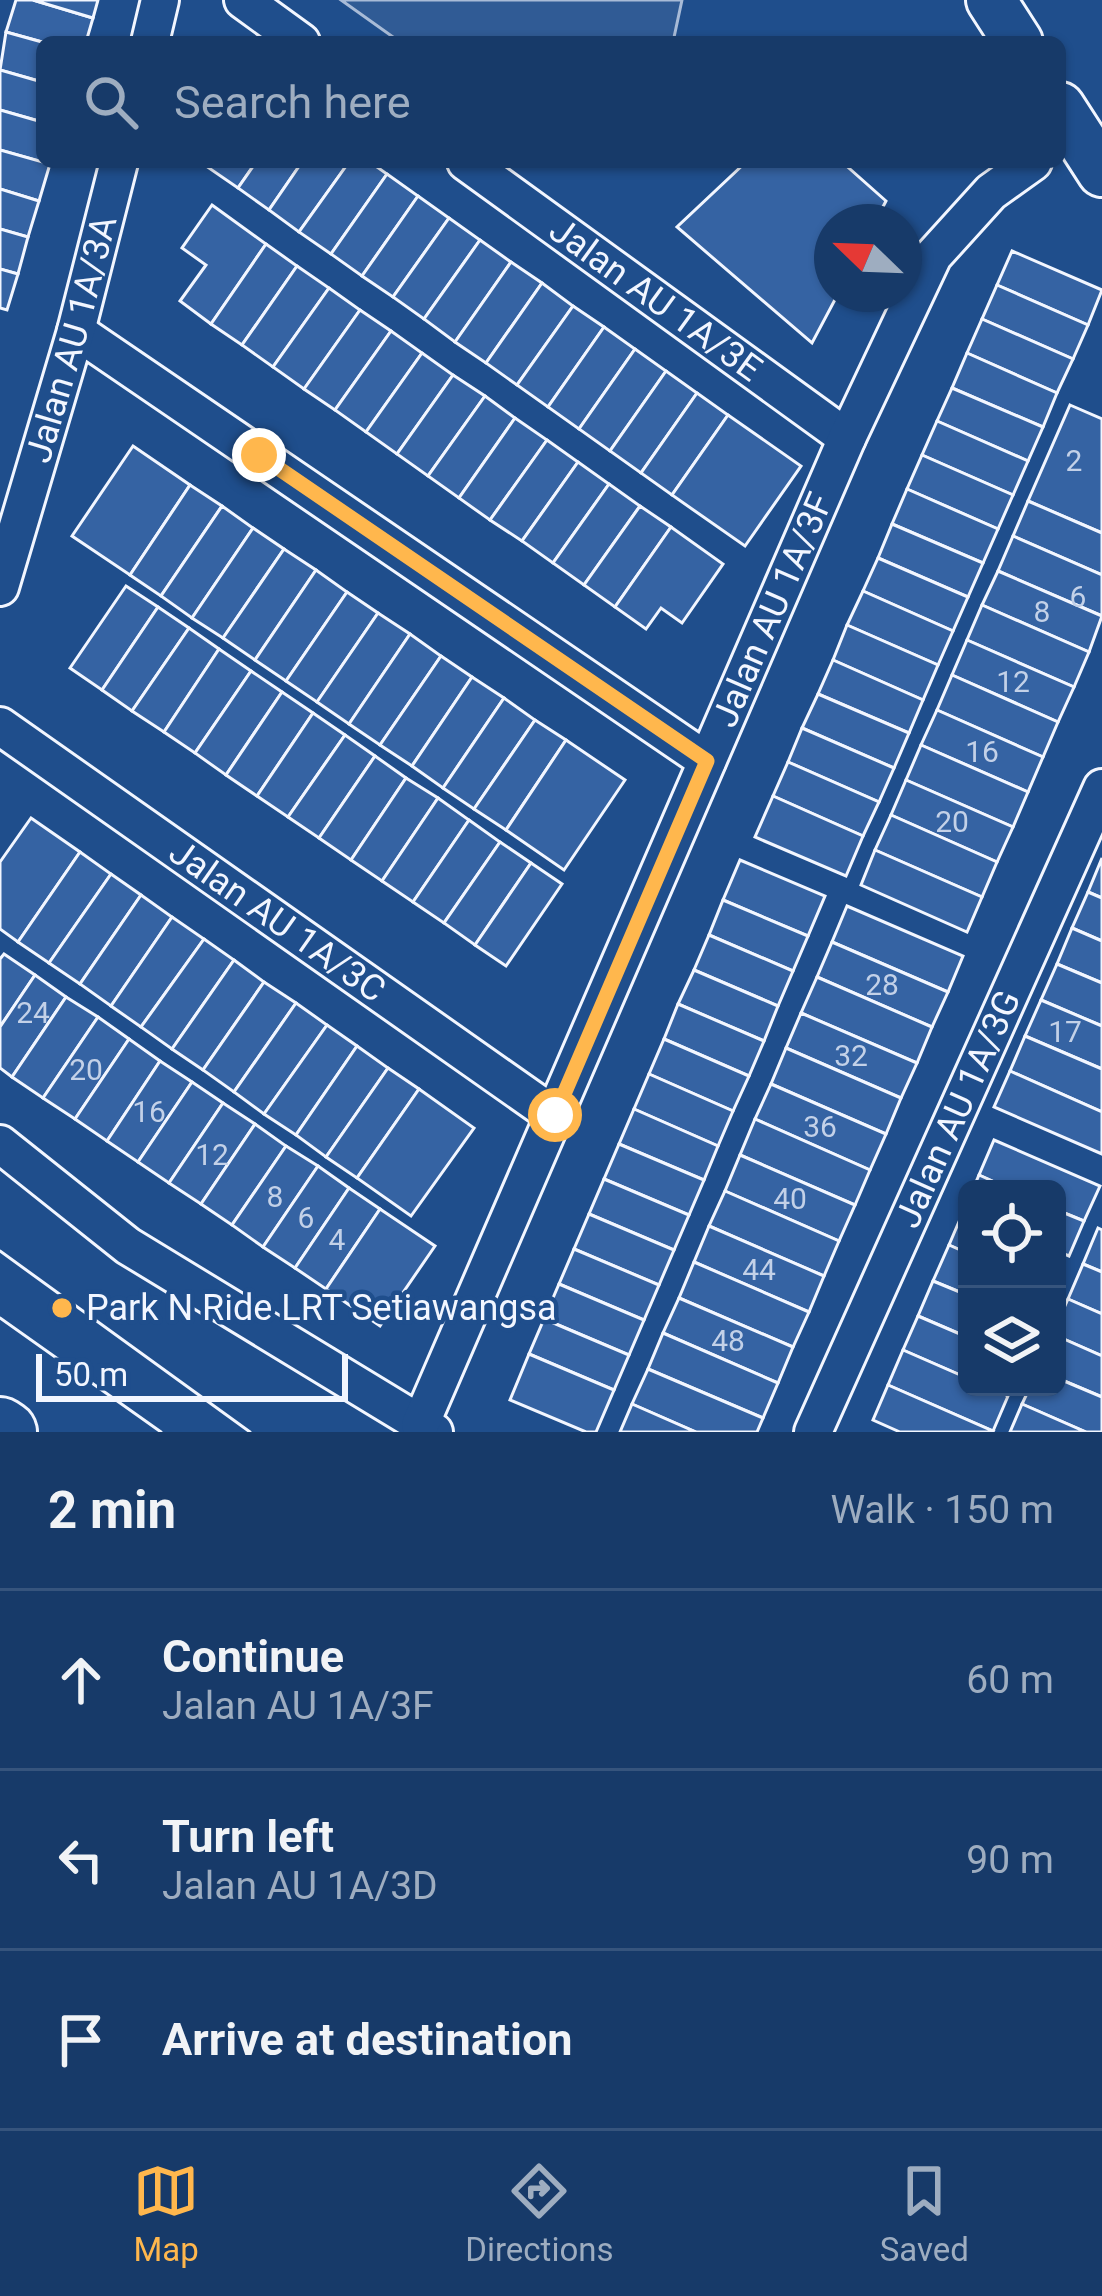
<!DOCTYPE html>
<html lang="en">
<head>
<meta charset="utf-8">
<style>
  body { margin:0; font-family:Roboto,sans-serif; background:#244571; color:#f1f3f6 }
  .controls { position:absolute; right:36px; bottom:36px; display:grid; overflow:hidden; border-radius:18px; box-shadow:0 3px 9px #0004 }
  .controls button { width:108px; height:108px; display:grid; place-items:center; padding:0; border:0; border-bottom:3px solid #36547d; background:#173a69; color:#f1f3f6; font:60px sans-serif }
  .compass { position:absolute; left:814px; top:204px; width:108px; height:108px; border-radius:50%; background:#173a69; box-shadow:0 3px 9px #0004; rotate:293deg }
  .scale { position:absolute; left:36px; bottom:30px; width:312px; box-sizing:border-box; padding-left:12px; border:6px solid #f2f6ff; border-top:0; font-size:33px; line-height:42px; white-space:nowrap; color:#f2f6ff; -webkit-text-stroke:9px #1f4e8c; paint-order:stroke }
  .stop { position:absolute; width:36px; height:36px; margin:-27px; border:9px solid #ffb74d; border-radius:50%; background:#fff }
  .stop.end { background:#ffb74d; border-color:#fff; box-shadow:0 3px 12px #0008 }
  .list { margin:0; padding:0; list-style:none }
  h2 { display:flex; justify-content:space-between; align-items:center; height:156px; margin:0; padding:0 48px; font-size:51px }
  h2 small { font-size:39px; font-weight:400; color:#9eadc0 }
  .list li { display:grid; grid-template-columns:78px 1fr auto; gap:36px; align-items:center; box-sizing:border-box; height:180px; padding:0 48px; border-top:3px solid #36547d }
  .list b { display:block; font-size:45px; white-space:nowrap }
  .list p { margin:0; font-size:39px; white-space:nowrap; color:#9eadc0 }
  .list em { font-size:39px; font-style:normal; color:#9eadc0 }
  .icon { flex:none; width:66px; height:66px; fill:none; stroke:currentColor; stroke-width:2; stroke-linecap:round; stroke-linejoin:round }
  .map { position:relative; flex:none; width:1102px; height:1432px; overflow:hidden }
  .search { position:absolute; background:#173a69; box-shadow:0 3px 9px #0004; left:36px; right:36px; top:36px; height:132px; display:flex; align-items:center; gap:30px; box-sizing:border-box; padding:0 42px; border-radius:18px; color:#9eadc0; font-size:45px }
  .sheet { height:696px; background:#173a69 }
  nav { display:flex; justify-content:space-around; align-items:center; box-sizing:border-box; height:168px; border-top:3px solid #36547d; background:#173a69; font-size:33px; color:#9eadc0 }
  nav a { display:grid; justify-items:center; gap:6px }
  nav .on { color:#ffb74d }
  .map>svg:first-child { display:block }
</style>
</head>
<body>
<div class="map">
<svg width="1102" height="1432" viewBox="0 0 1102 1432">
  <rect width="100%" height="100%" fill="#1f4e8c"/>
  <path fill="#305b95" stroke="#a8bbd7" stroke-width="3" d="M341,0H682L673,42H400Z"/>
  <g fill="#3563a3" stroke="#f2f6ff" stroke-width="3">
    <path d="M16,0H33L93,18L86,42H42L6,32Z"/>
    <path d="M33,0H98L93,18Z"/>
    <path d="M6,32L42,42V82L0,70Z"/>
    <path d="M0,70L42,82V122L0,110Z"/>
    <path d="M0,110L42,122V162L0,150Z"/>
    <path d="M0,150L50,164L39,201L0,189Z"/>
    <path d="M209,162H256L238,188L206,166Z"/>
    <path d="M256,162H302L269,210L238,188Z"/>
    <path d="M302,162H349L299,232L269,210Z"/>
    <path d="M349,162H370L387,174L331,254L299,232Z"/>
    <path d="M746,162H842L886,201L875,222H832V294H838L812,343L677,227Z"/>
    <path d="M387,174L418,196L362,276L331,254Z"/>
    <path d="M0,189L39,201L28,237L0,229Z"/>
    <path d="M418,196L449,218L393,297L362,276Z"/>
    <path d="M212,205L266,244L211,324L180,301L206,265L182,248Z"/>
    <path d="M449,218L480,240L424,319L393,297Z"/>
    <path d="M0,229L28,237L18,274L0,269Z"/>
    <path d="M480,240L511,262L455,342L424,319Z"/>
    <path d="M266,244L297,266L242,345L211,324Z"/>
    <path d="M1012,251L1102,290L1088,325L997,285Z"/>
    <path d="M511,262L542,283L486,363L455,342Z"/>
    <path d="M297,266L329,288L273,367L242,345Z"/>
    <path d="M0,269L18,274L7,310L0,308Z"/>
    <path d="M542,283L573,306L517,385L486,363Z"/>
    <path d="M997,285L1088,325L1073,359L982,319Z"/>
    <path d="M329,288L360,310L304,389L273,367Z"/>
    <path d="M573,306L604,327L548,407L517,385Z"/>
    <path d="M360,310L391,331L335,410L304,389Z"/>
    <path d="M982,319L1073,359L1057,393L967,353Z"/>
    <path d="M604,327L635,349L579,429L548,407Z"/>
    <path d="M391,331L422,353L366,432L335,410Z"/>
    <path d="M635,349L666,371L610,451L579,429Z"/>
    <path d="M422,353L453,375L397,454L366,432Z"/>
    <path d="M967,353L1057,393L1043,427L952,388Z"/>
    <path d="M666,371L697,393L641,473L610,451Z"/>
    <path d="M453,375L485,396L428,476L397,454Z"/>
    <path d="M952,388L1043,427L1028,461L937,421Z"/>
    <path d="M697,393L728,415L672,495L641,473Z"/>
    <path d="M485,396L515,418L459,498L428,476Z"/>
    <path d="M1070,405L1102,419V533L1028,501Z"/>
    <path d="M728,415L801,466L745,546L672,495Z"/>
    <path d="M515,418L547,440L490,520L459,498Z"/>
    <path d="M937,421L1028,461L1013,495L922,455Z"/>
    <path d="M547,440L578,462L522,541L490,520Z"/>
    <path d="M133,446L190,485L130,575L72,536Z"/>
    <path d="M922,455L1013,495L998,529L907,489Z"/>
    <path d="M578,462L609,484L553,563L522,541Z"/>
    <path d="M609,484L640,506L584,585L553,563Z"/>
    <path d="M190,485L222,506L161,596L130,575Z"/>
    <path d="M907,489L998,529L983,563L892,524Z"/>
    <path d="M1028,501L1102,533V575L1013,536Z"/>
    <path d="M222,506L253,528L192,618L161,596Z"/>
    <path d="M640,506L671,527L615,607L584,585Z"/>
    <path d="M892,524L983,563L968,597L878,558Z"/>
    <path d="M671,527L723,564L682,623L661,608L646,629L615,607Z"/>
    <path d="M253,528L284,549L223,638L192,618Z"/>
    <path d="M1013,536L1102,575V616L998,571Z"/>
    <path d="M284,549L316,570L255,660L223,638Z"/>
    <path d="M878,558L968,597L953,631L863,591Z"/>
    <path d="M316,570L347,592L286,681L255,660Z"/>
    <path d="M998,571L1102,616L1089,652L982,605Z"/>
    <path d="M126,586L158,607L102,690L70,668Z"/>
    <path d="M863,591L953,631L938,665L847,625Z"/>
    <path d="M347,592L378,613L317,702L286,681Z"/>
    <path d="M982,605L1089,652L1074,687L967,640Z"/>
    <path d="M158,607L189,628L132,711L102,690Z"/>
    <path d="M378,613L410,634L349,724L317,702Z"/>
    <path d="M847,625L938,665L923,700L833,660Z"/>
    <path d="M189,628L219,649L164,732L132,711Z"/>
    <path d="M410,634L441,656L380,745L349,724Z"/>
    <path d="M967,640L1074,687L1058,722L952,675Z"/>
    <path d="M219,649L251,671L195,753L164,732Z"/>
    <path d="M441,656L472,677L412,766L380,745Z"/>
    <path d="M833,660L923,700L909,733L818,694Z"/>
    <path d="M251,671L282,692L226,775L195,753Z"/>
    <path d="M952,675L1058,722L1043,757L937,710Z"/>
    <path d="M472,677L504,698L443,788L412,766Z"/>
    <path d="M282,692L313,713L257,796L226,775Z"/>
    <path d="M818,694L909,733L894,768L802,728Z"/>
    <path d="M504,698L535,720L474,809L443,788Z"/>
    <path d="M937,710L1043,757L1028,792L921,745Z"/>
    <path d="M313,713L345,735L288,817L257,796Z"/>
    <path d="M535,720L566,740L506,830L474,809Z"/>
    <path d="M802,728L894,768L879,802L788,762Z"/>
    <path d="M345,735L375,756L319,838L288,817Z"/>
    <path d="M566,740L625,780L564,870L506,830Z"/>
    <path d="M921,745L1028,792L1013,827L906,780Z"/>
    <path d="M375,756L406,778L351,860L319,838Z"/>
    <path d="M788,762L879,802L863,836L773,796Z"/>
    <path d="M406,778L438,798L382,881L351,860Z"/>
    <path d="M906,780L1013,827L997,862L891,815Z"/>
    <path d="M773,796L863,836L846,876L755,837Z"/>
    <path d="M438,798L469,820L413,902L382,881Z"/>
    <path d="M891,815L997,862L982,897L875,850Z"/>
    <path d="M31,818L80,852L18,942L0,929V862Z"/>
    <path d="M469,820L500,842L444,923L413,902Z"/>
    <path d="M500,842L531,863L475,945L444,923Z"/>
    <path d="M875,850L982,897L967,932L861,885Z"/>
    <path d="M80,852L111,874L49,963L18,942Z"/>
    <path d="M1102,858V898L1088,892Z"/>
    <path d="M740,860L825,896L808,936L723,900Z"/>
    <path d="M531,863L562,884L506,966L475,945Z"/>
    <path d="M111,874L141,895L80,984L49,963Z"/>
    <path d="M1088,892L1102,898V941L1072,928Z"/>
    <path d="M141,895L172,917L111,1006L80,984Z"/>
    <path d="M723,900L808,936L793,971L709,935Z"/>
    <path d="M847,906L963,956L948,992L832,942Z"/>
    <path d="M172,917L204,939L141,1027L111,1006Z"/>
    <path d="M1072,928L1102,941V983L1057,964Z"/>
    <path d="M709,935L793,971L778,1006L694,970Z"/>
    <path d="M204,939L234,960L172,1049L141,1027Z"/>
    <path d="M832,942L948,992L932,1027L817,977Z"/>
    <path d="M4,954L35,975L0,1027V959Z"/>
    <path d="M234,960L264,982L203,1070L172,1049Z"/>
    <path d="M1057,964L1102,983V1026L1041,1000Z"/>
    <path d="M694,970L778,1006L764,1041L678,1004Z"/>
    <path d="M35,975L66,997L12,1077L0,1068V1027Z"/>
    <path d="M817,977L932,1027L917,1063L801,1013Z"/>
    <path d="M264,982L296,1003L234,1092L203,1070Z"/>
    <path d="M66,997L98,1017L43,1098L12,1077Z"/>
    <path d="M1041,1000L1102,1026V1069L1025,1036Z"/>
    <path d="M296,1003L327,1025L264,1114L234,1092Z"/>
    <path d="M678,1004L764,1041L749,1076L664,1039Z"/>
    <path d="M801,1013L917,1063L901,1098L786,1048Z"/>
    <path d="M98,1017L129,1039L75,1119L43,1098Z"/>
    <path d="M327,1025L357,1046L296,1135L264,1114Z"/>
    <path d="M1025,1036L1102,1069V1112L1010,1071Z"/>
    <path d="M129,1039L160,1061L107,1141L75,1119Z"/>
    <path d="M664,1039L749,1076L733,1111L649,1074Z"/>
    <path d="M357,1046L388,1068L326,1157L296,1135Z"/>
    <path d="M786,1048L901,1098L886,1134L771,1084Z"/>
    <path d="M160,1061L192,1082L138,1162L107,1141Z"/>
    <path d="M388,1068L419,1089L357,1178L326,1157Z"/>
    <path d="M1010,1071L1102,1112V1154L994,1107Z"/>
    <path d="M649,1074L733,1111L718,1146L634,1109Z"/>
    <path d="M192,1082L223,1103L169,1183L138,1162Z"/>
    <path d="M771,1084L886,1134L870,1170L755,1119Z"/>
    <path d="M419,1089L474,1128L411,1216L357,1178Z"/>
    <path d="M223,1103L255,1124L201,1204L169,1183Z"/>
    <path d="M634,1109L718,1146L704,1180L619,1144Z"/>
    <path d="M755,1119L870,1170L855,1205L740,1155Z"/>
    <path d="M255,1124L286,1146L232,1225L201,1204Z"/>
    <path d="M994,1140L1100,1186L1084,1221L1057,1210V1189H1010L979,1175Z"/>
    <path d="M619,1144L704,1180L689,1215L604,1179Z"/>
    <path d="M286,1146L318,1166L263,1247L232,1225Z"/>
    <path d="M740,1155L855,1205L839,1241L725,1191Z"/>
    <path d="M318,1166L349,1188L295,1268L263,1247Z"/>
    <path d="M979,1175L1010,1189H973Z"/>
    <path d="M604,1179L689,1215L674,1250L589,1214Z"/>
    <path d="M349,1188L380,1209L326,1289L295,1268Z"/>
    <path d="M725,1191L839,1241L824,1276L709,1226Z"/>
    <path d="M380,1209L435,1246L380,1326L326,1289Z"/>
    <path d="M964,1210L967,1212V1253L949,1245Z"/>
    <path d="M1057,1210L1084,1221L1069,1256L1057,1251Z"/>
    <path d="M589,1214L674,1250L659,1285L574,1249Z"/>
    <path d="M709,1226L824,1276L809,1312L694,1262Z"/>
    <path d="M1098,1228L1102,1230V1272L1083,1264Z"/>
    <path d="M949,1245L967,1253V1295L933,1281Z"/>
    <path d="M574,1249L659,1285L644,1320L559,1284Z"/>
    <path d="M694,1262L809,1312L793,1347L679,1298Z"/>
    <path d="M1083,1264L1102,1272V1314L1068,1299Z"/>
    <path d="M933,1281L967,1295V1337L918,1316Z"/>
    <path d="M559,1284L644,1320L629,1355L544,1319Z"/>
    <path d="M679,1298L793,1347L778,1383L663,1333Z"/>
    <path d="M1068,1299L1102,1314V1356L1057,1336V1324Z"/>
    <path d="M918,1316L967,1337V1378L903,1350Z"/>
    <path d="M544,1319L629,1355L614,1390L529,1354Z"/>
    <path d="M663,1333L778,1383L763,1418L648,1369Z"/>
    <path d="M1057,1336L1102,1356V1397L1057,1378Z"/>
    <path d="M903,1350L967,1378V1387H988L1008,1396L993,1431L888,1385Z"/>
    <path d="M529,1354L614,1390L596,1432H586L510,1400Z"/>
    <path d="M648,1369L763,1418L757,1432H696L632,1404Z"/>
    <path d="M1057,1378L1102,1397V1432H1086L1022,1404L1030,1387H1057Z"/>
    <path d="M888,1385L993,1431L992,1432H900L873,1420Z"/>
    <path d="M632,1404L696,1432H620Z"/>
    <path d="M1022,1404L1086,1432H1010Z"/>
  </g>
  <g fill="none" stroke-linecap="round" stroke-linejoin="round">
    <g stroke="#f2f6ff" stroke-width="42">
      <g id="minor">
        <path d="M243,0L301,42"/>
        <path d="M150,42L160,0"/>
        <path id="s1" d="M466,162L847,438"/>
        <path d="M76,331L707,761"/>
        <path id="s2" d="M0,587L76,331L119,162"/>
        <path id="s3" d="M0,726L555,1116"/>
        <path d="M0,1144L128,1246L434,1432"/>
        <path id="s4" d="M420,1425L847,438L933,256L991,192L1033,162"/>
        <path id="s5" d="M813,1432L1102,788"/>
      </g>
    </g>
    <g stroke="#f2f6ff" stroke-width="54">
      <g id="tertiary">
        <path d="M991,0L1018,42"/>
        <path d="M1060,107L1102,172"/>
      </g>
    </g>
    <g stroke="#f2f6ff" stroke-width="66">
      <path id="primary" d="M0,1428L6,1432"/>
    </g>
    <use href="#minor" stroke="#1f4e8c" stroke-width="36"/>
    <use href="#tertiary" stroke="#1f4e8c" stroke-width="48"/>
    <use href="#primary" stroke="#1f4e8c" stroke-width="60"/>
    <g stroke="#f2f6ff" stroke-width="3">
      <path d="M0,1251L250,1432"/>
      <path d="M0,1318L161,1432"/>
    </g>
  </g>
  <g fill="none" stroke-linecap="round" stroke-linejoin="round">
    <path stroke="#ffb74d" stroke-width="15" d="M259,455L707,761L555,1115"/>
  </g>
  <circle fill="#ffb74d" stroke="#1f4e8c" stroke-width="4.5" cx="62" cy="1308" r="12"/>
  <g text-anchor="middle" dominant-baseline="central" stroke-width="9" stroke-linejoin="round" paint-order="stroke">
    <g font-size="30" fill="#c3d1e8">
      <text x="1074" y="460">2</text>
      <text x="1078" y="596">6</text>
      <text x="1042" y="611">8</text>
      <text x="1013" y="681">12</text>
      <text x="982" y="751">16</text>
      <text x="952" y="821">20</text>
      <text x="882" y="984">28</text>
      <text x="33" y="1012">24</text>
      <text x="1065" y="1031">17</text>
      <text x="851" y="1055">32</text>
      <text x="86" y="1069">20</text>
      <text x="149" y="1111">16</text>
      <text x="820" y="1126">36</text>
      <text x="212" y="1154">12</text>
      <text x="275" y="1196">8</text>
      <text x="790" y="1198">40</text>
      <text x="306" y="1217">6</text>
      <text x="337" y="1239">4</text>
      <text x="759" y="1269">44</text>
      <text x="728" y="1340">48</text>
    </g>
    <g font-size="36" fill="#f2f6ff" stroke="#1f4e8c">
      <text stroke="none"><textPath href="#s1" startOffset="234">Jalan AU 1A/3E</textPath></text>
      <text stroke="none"><textPath href="#s2" startOffset="258">Jalan AU 1A/3A</textPath></text>
      <text stroke="none"><textPath href="#s4" startOffset="888">Jalan AU 1A/3F</textPath></text>
      <text stroke="none"><textPath href="#s3" startOffset="339">Jalan AU 1A/3C</textPath></text>
      <text stroke="none"><textPath href="#s5" startOffset="354">Jalan AU 1A/3G</textPath></text>
    </g>
    <g font-size="36" fill="#f2f6ff" stroke="#1f4e8c" text-anchor="start">
      <text x="86" y="1308">Park N Ride LRT Setiawangsa</text>
    </g>
  </g>
</svg>
<div class="controls">
<button><svg class="icon" aria-label="locate" viewBox="0 0 24 24"><circle cx="12" cy="12" r="6"/><path d="M12 2v4M12 18v4M2 12h4M18 12h4"/></svg></button>
<button><svg class="icon" aria-label="layers" viewBox="0 0 24 24"><path d="M12 4l9 5-9 5-9-5zM3 14l9 5 9-5"/></svg></button>
</div>
<svg class="compass" viewBox="-18 -18 36 36"><path d="M0-13l5 13h-10z" fill="#e53935"/><path d="M0 13l5-13h-10z" fill="#9eadc0"/></svg>
<div class="scale">50 m</div>
<div class="stop" style="left:555px;top:1115px"></div>
<div class="stop end" style="left:259px;top:455px"></div>
<div class="search"><svg class="icon" aria-label="search" viewBox="0 0 24 24"><circle cx="10" cy="10" r="6"/><path d="M15 15l6 6"/></svg>Search here</div>
</div>
<section class="sheet">
<h2>2 min<small>Walk · 150 m</small></h2>
<ul class="list">
<li><svg class="icon" aria-label="ahead" viewBox="0 0 24 24"><path d="M12 20V5M6 11l6-6 6 6"/></svg><div><b>Continue</b><p>Jalan AU 1A/3F</p></div><em>60 m</em></li>
<li><svg class="icon" aria-label="left" viewBox="0 0 24 24"><path d="M17 20v-9H6M10 6l-5 5 5 5"/></svg><div><b>Turn left</b><p>Jalan AU 1A/3D</p></div><em>90 m</em></li>
<li><svg class="icon" aria-label="arrive" viewBox="0 0 24 24"><path d="M6 21V4h12l-3 4 3 4H6"/></svg><div><b>Arrive at destination</b></div></li>
</ul>
</section>
<nav>
<a class="on"><svg class="icon" aria-label="map" viewBox="0 0 24 24"><path d="M3 6l6-2 6 2 6-2v14l-6 2-6-2-6 2zM9 4v14M15 6v14"/></svg>Map</a>
<a><svg class="icon" aria-label="directions" viewBox="0 0 24 24"><path d="M12 3l9 9-9 9-9-9zM9 14v-3h6M13 9l2 2-2 2"/></svg>Directions</a>
<a><svg class="icon" aria-label="saved" viewBox="0 0 24 24"><path d="M7 4h10v16l-5-4-5 4z"/></svg>Saved</a>
</nav>
</body>
</html>
